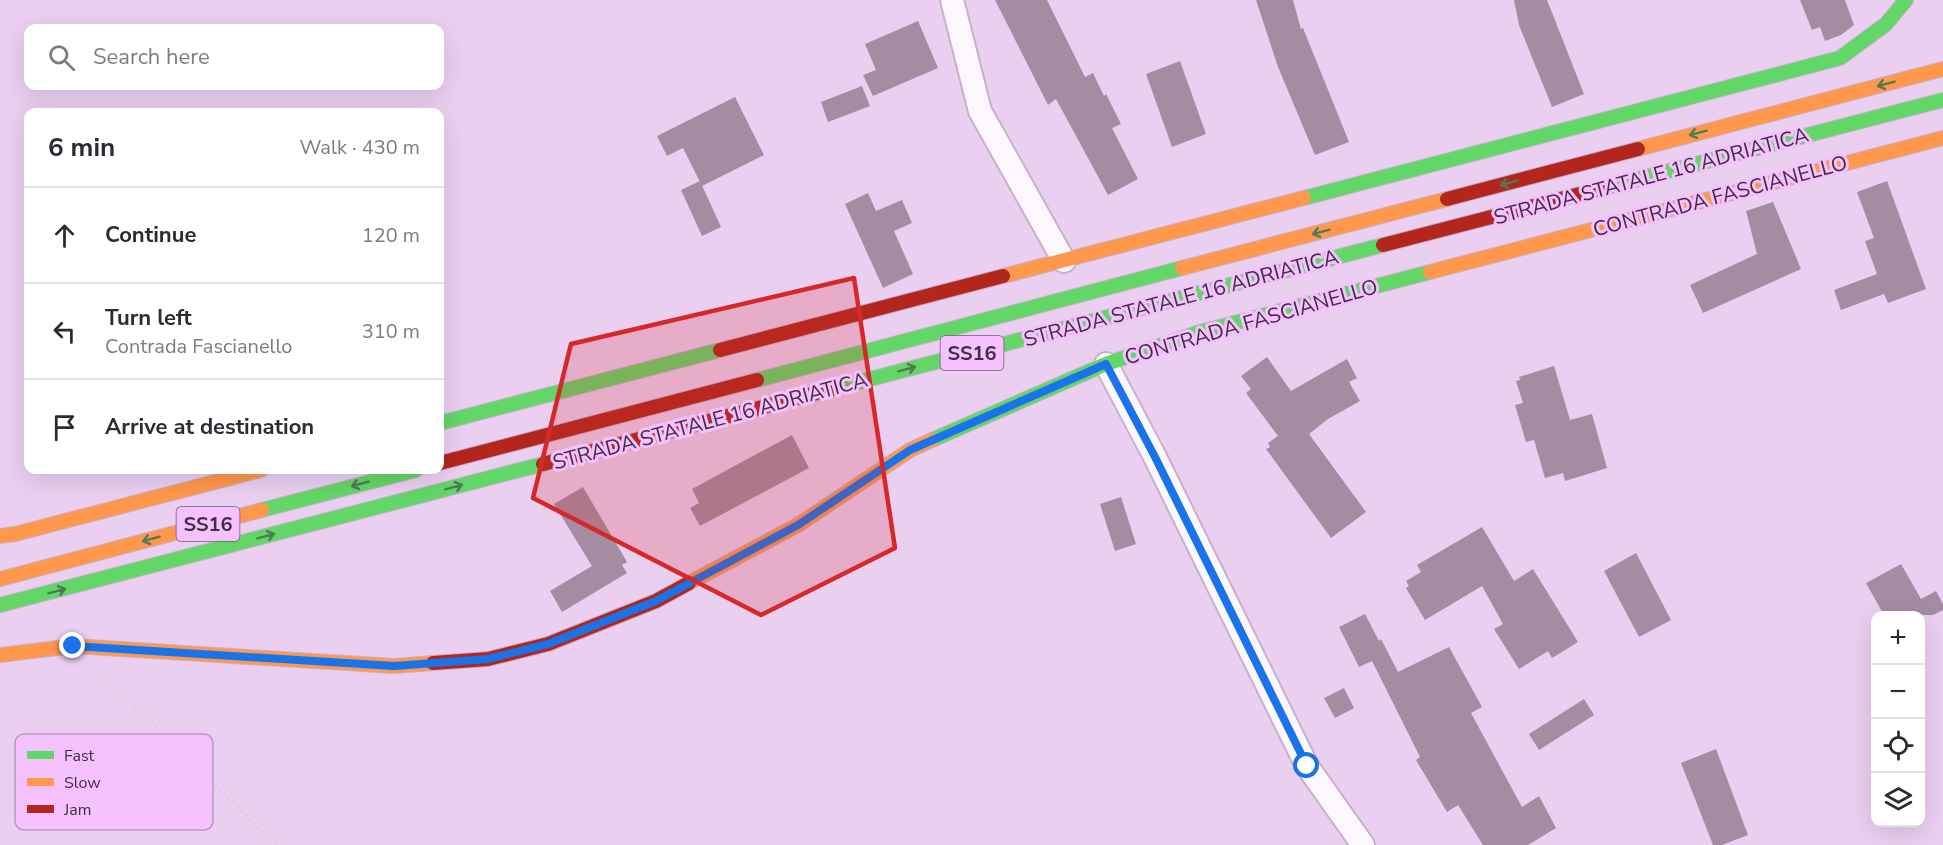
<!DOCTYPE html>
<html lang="en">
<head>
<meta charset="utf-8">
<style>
  body { margin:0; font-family:"Nunito Sans",sans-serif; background:#f7f7f7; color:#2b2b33 }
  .controls { position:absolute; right:18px; bottom:18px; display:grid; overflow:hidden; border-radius:12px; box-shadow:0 6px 24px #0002 }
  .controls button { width:54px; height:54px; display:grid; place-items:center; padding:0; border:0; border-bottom:2px solid #e1e1e2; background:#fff; color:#2b2b33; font:30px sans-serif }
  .stop { position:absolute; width:18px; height:18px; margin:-14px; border:4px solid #1a73e8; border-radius:50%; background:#fff }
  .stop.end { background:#1a73e8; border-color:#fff; box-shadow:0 2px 6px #0008 }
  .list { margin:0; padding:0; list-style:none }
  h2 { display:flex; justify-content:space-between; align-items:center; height:78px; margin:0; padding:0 24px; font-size:26px }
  h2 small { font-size:20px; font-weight:400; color:#7c7c81 }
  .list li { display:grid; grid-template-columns:39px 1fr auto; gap:18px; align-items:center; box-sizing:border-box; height:96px; padding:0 24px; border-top:2px solid #e1e1e2 }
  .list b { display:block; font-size:22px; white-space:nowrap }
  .list p { margin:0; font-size:20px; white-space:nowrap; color:#7c7c81 }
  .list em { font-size:20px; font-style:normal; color:#7c7c81 }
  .icon { flex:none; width:33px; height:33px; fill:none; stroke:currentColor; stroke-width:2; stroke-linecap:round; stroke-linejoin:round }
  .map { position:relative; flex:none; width:1943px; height:845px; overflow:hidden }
  .search { position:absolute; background:#fff; box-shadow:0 6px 24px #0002; left:24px; top:24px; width:420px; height:66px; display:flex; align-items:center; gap:15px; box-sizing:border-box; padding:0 21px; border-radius:12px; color:#7c7c81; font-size:22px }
  .panel { position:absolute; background:#fff; box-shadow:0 6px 24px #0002; left:24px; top:108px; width:420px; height:366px; border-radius:12px }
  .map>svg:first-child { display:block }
</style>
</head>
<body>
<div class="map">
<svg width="1943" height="845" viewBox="0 0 1943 845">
  <rect width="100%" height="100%" fill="#ebcff1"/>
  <g fill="#a48da3">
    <path d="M995,0H1047L1085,77L1093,73L1104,96L1106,94L1121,124L1112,128L1138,179L1108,195L1056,99L1048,105Z"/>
    <path d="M1256,0H1293L1301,29L1303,28L1349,142L1315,155L1278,67Z"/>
    <path d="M1514,0H1547L1584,94L1552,107L1519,25Z"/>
    <path d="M1800,0H1845L1854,25L1841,35L1825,41L1820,27L1812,30Z"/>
    <path d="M918,21L938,68L873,96L863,75L876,70L865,44Z"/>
    <path d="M1180,61L1206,134L1172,147L1146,74Z"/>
    <path d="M862,86L870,106L828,122L821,102Z"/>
    <path d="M735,97L764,155L702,186L683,148L667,156L657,136Z"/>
    <path d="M700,181L721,227L702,236L681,190Z"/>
    <path d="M1887,181L1926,289L1888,303L1884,294L1841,310L1834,290L1877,274L1865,241L1874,238L1857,192Z"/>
    <path d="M868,193L876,211L902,200L912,223L894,231L913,274L883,288L845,204Z"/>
    <path d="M1773,202L1801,269L1703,313L1690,285L1757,254L1746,211Z"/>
    <path d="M1267,357L1291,391L1347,359L1357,378L1349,382L1360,401L1328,419L1309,434L1366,512L1331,538L1266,449L1270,447L1268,443L1278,436L1246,393L1251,389L1241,376Z"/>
    <path d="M1554,366L1570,420L1592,414L1607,468L1565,481L1563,473L1545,478L1534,440L1526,442L1515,405L1523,403L1516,381L1520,380L1519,377Z"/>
    <path d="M792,435L809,468L700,526L690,508L699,503L692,489Z"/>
    <path d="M583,487L627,562L622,565L627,573L562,612L550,591L592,566L554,504Z"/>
    <path d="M1121,497L1136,544L1115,551L1100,504Z"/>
    <path d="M1482,527L1514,581L1533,569L1578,642L1552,658L1548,651L1519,669L1494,629L1503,624L1482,586L1425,620L1406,588L1409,586L1406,581L1421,572L1417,565Z"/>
    <path d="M1636,553L1671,620L1639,637L1604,571Z"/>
    <path d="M1901,564L1921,599L1936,591L1943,604V610L1933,615H1884L1866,583Z"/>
    <path d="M1365,614L1379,641L1381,639L1398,672L1449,647L1482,707L1471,713L1522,807L1539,796L1556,828L1528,845H1483L1458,805L1447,812L1416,760L1420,757L1372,661L1359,667L1339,627Z"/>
    <path d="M1344,688L1354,708L1335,718L1324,698Z"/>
    <path d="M1584,699L1594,715L1539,750L1529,734Z"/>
    <path d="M1716,749L1748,835L1722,845H1713L1681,763Z"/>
  </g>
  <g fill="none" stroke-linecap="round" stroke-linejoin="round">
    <g stroke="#c6b1cb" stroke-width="26">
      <g id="street">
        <path d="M952,0L980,111L1064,261"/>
        <path d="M1106,364L1155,457L1307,766L1363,845"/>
      </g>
    </g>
    <g stroke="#c6b1cb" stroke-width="16">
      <g id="fast">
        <path d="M1611,186L1943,100"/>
        <path d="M1304,198L1840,58L1886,24L1906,0"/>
        <path d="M757,380L1182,268"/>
        <path d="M832,389L1383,245"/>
        <path d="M440,423L720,350"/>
        <path d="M932,440L1106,364L1200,332L1430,272"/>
        <path d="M262,510L416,470"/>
        <path d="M0,605L543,464"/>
      </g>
    </g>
    <g stroke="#c6b1cb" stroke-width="16">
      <g id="slow">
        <path d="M1638,149L1943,69"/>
        <path d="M1182,268L1447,199"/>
        <path d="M1430,272L1943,138"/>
        <path d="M1003,276L1304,198"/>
        <path d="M0,536L15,534L261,470"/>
        <path d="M0,579L262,510"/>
        <path d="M689,583L798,525L910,450L932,440"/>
        <path d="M0,655L73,646L394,666L433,663"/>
      </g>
    </g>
    <g stroke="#c6b1cb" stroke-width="16">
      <g id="jam">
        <path d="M1447,199L1638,149"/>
        <path d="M1383,245L1611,186"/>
        <path d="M720,350L1003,276"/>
        <path d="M440,463L757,380"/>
        <path d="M543,464L832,389"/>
        <path d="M433,663L488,659L548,644L656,601L689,583"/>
      </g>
    </g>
    <path stroke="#d7cfd9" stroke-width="4" stroke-dasharray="1.5 4.5" stroke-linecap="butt" d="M104,676L276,845"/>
    <use href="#street" stroke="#fcf8fd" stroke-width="22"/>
    <use href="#fast" stroke="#63d668" stroke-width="14"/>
    <use href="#slow" stroke="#ff974d" stroke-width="14"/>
    <use href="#jam" stroke="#b3261e" stroke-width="14"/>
  </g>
  <defs><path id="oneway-shaft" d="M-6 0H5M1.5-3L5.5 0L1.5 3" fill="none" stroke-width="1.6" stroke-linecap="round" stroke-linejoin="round" transform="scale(1.5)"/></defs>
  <g stroke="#517955">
    <use href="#oneway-shaft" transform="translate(1886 84) rotate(165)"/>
    <use href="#oneway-shaft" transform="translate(1698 133) rotate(165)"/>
    <use href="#oneway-shaft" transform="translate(1509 183) rotate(165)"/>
    <use href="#oneway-shaft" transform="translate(1321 232) rotate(165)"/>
    <use href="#oneway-shaft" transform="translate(907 369) rotate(-15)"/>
    <use href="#oneway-shaft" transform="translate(360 484) rotate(165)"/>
    <use href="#oneway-shaft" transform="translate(454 487) rotate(-15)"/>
    <use href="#oneway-shaft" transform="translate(266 536) rotate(-15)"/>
    <use href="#oneway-shaft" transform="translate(151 539) rotate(165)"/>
    <use href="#oneway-shaft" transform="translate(57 591) rotate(-15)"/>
  </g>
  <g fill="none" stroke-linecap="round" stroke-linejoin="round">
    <path stroke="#1a73e8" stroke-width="8" d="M73,646L394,666L488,659L548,644L656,601L798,525L910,450L1106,364L1155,457L1307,766"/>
  </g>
  <path fill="#d62828" fill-opacity="0.2" stroke="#d62828" stroke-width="4.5" stroke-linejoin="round" d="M854,278L895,548L761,615L533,498L571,344Z"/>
  <g text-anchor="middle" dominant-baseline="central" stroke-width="6" stroke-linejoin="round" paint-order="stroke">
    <g fill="#f5c1ff" stroke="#78597e" stroke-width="1.5">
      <rect x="940.5" y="336" width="63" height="34" rx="4.5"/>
      <rect x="176.5" y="507" width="63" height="34" rx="4.5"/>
    </g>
    <g font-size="20" font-weight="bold" fill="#422d46">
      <text x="972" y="353">SS16</text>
      <text x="208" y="524">SS16</text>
    </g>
    <g font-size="21" fill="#422d46" stroke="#f5c1ff">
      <text transform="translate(1651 176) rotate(-15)">STRADA STATALE 16 ADRIATICA</text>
      <text transform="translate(1720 196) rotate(-15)">CONTRADA FASCIANELLO</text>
      <text transform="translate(1181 298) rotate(-15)">STRADA STATALE 16 ADRIATICA</text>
      <text transform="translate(1251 322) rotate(-16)">CONTRADA FASCIANELLO</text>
      <text transform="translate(710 421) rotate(-15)">STRADA STATALE 16 ADRIATICA</text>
    </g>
  </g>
  <rect x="15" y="734" width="198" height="96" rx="9" fill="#f5c1ff" stroke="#bf95c8" stroke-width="1.5"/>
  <rect x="27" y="751" width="27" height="8" fill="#63d668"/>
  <rect x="27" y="778" width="27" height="8" fill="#ff974d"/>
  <rect x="27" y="805" width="27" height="8" fill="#b3261e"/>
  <g font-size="16" fill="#422d46">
    <text x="64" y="761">Fast</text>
    <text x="64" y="788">Slow</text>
    <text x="64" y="815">Jam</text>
  </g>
</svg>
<div class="controls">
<button>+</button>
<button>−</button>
<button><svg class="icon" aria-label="locate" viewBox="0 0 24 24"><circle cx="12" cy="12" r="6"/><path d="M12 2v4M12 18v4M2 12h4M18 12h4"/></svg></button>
<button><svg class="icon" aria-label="layers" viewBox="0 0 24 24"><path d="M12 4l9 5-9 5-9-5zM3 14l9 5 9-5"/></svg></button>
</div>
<div class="stop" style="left:1307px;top:766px"></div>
<div class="stop end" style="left:73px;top:646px"></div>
<div class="search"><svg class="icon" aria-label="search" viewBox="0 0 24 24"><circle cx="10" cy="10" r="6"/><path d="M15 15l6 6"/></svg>Search here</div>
<section class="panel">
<h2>6 min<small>Walk · 430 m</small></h2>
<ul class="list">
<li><svg class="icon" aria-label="ahead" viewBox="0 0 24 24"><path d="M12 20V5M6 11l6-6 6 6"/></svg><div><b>Continue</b></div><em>120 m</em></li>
<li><svg class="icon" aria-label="left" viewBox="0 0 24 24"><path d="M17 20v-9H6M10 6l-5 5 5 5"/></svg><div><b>Turn left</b><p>Contrada Fascianello</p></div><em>310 m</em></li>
<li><svg class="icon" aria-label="arrive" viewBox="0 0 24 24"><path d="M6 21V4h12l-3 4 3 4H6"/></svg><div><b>Arrive at destination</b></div></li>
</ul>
</section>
</div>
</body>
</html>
